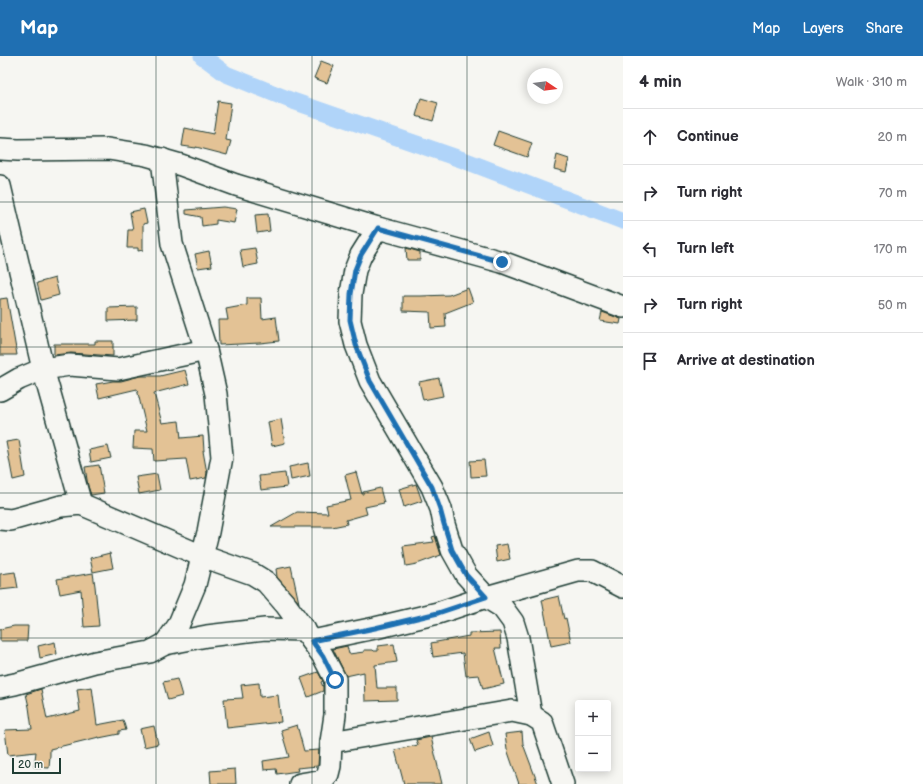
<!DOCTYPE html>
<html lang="en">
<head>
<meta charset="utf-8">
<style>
  body { margin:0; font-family:"Balsamiq Sans",sans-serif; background:#f2f2f3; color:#2b2b33 }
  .controls { position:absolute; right:12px; bottom:12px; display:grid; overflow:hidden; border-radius:4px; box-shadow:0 2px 10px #0003 }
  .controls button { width:36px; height:36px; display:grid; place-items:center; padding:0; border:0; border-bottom:1px solid #e1e1e2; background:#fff; color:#2b2b33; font:20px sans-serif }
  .compass { position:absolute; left:527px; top:12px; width:36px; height:36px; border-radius:50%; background:#fff; box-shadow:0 2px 10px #0003; rotate:103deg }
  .scale { position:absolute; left:12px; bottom:10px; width:49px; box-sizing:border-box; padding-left:4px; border:2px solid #1f3d34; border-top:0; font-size:11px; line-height:14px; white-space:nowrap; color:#1f3d34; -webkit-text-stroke:3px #f6f6f2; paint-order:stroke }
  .stop { position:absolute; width:12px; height:12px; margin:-9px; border:3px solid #1f6fb2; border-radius:50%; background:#fff }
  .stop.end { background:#1f6fb2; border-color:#fff; box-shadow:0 1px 4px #0008 }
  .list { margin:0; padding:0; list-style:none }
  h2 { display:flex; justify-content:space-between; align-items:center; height:52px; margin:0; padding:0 16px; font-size:17px }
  h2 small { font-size:13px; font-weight:400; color:#7c7c81 }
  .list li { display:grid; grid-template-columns:26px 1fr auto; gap:12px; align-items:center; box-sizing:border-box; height:56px; padding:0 16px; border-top:1px solid #e1e1e2 }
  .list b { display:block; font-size:15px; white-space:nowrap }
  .list em { font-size:13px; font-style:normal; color:#7c7c81 }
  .icon { flex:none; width:22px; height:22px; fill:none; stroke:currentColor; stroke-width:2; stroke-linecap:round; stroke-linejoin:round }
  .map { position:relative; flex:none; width:623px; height:728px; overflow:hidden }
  header { display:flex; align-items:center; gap:24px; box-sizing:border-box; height:56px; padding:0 20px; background:#1f6fb2; color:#fff }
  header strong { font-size:19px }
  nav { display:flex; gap:22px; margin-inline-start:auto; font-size:14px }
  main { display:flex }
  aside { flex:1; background:#fff }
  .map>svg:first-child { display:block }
</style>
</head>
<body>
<header>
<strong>Map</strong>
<nav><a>Map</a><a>Layers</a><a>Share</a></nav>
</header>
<main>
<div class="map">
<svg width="623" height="728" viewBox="0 0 623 728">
  <rect width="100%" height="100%" fill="#f6f6f2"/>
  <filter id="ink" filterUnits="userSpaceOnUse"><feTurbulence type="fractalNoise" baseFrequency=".025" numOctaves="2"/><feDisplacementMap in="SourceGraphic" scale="8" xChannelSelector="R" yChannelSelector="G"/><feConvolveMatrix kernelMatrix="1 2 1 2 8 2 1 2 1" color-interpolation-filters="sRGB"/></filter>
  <g filter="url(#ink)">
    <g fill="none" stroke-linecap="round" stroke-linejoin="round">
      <path stroke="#b0d4f9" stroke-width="17" d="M202,0L226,18L290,44L466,105L623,165"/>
    </g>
    <g fill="#e3c295" stroke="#1f3d34">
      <path d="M321,5L334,10L327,27L314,22Z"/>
      <path d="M421,42L438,47L433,65L416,60Z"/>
      <path d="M218,45L231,47L226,84L231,85L227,99L196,91V92L182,90L185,72L213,78Z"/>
      <path d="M498,75L532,87L527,101L493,89Z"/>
      <path d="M557,99L569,103L566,116L554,113Z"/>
      <path d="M223,151L237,153L234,167L216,164V168L202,170L201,161L186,158V154Z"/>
      <path d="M144,153L147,167L143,168V194L138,195V192H127L128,174H133L130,156Z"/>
      <path d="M268,158L270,175L257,177L255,159Z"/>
      <path d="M255,192L258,208L243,211L240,194Z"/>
      <path d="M406,192L420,196V204H407Z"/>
      <path d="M209,195L212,210L198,212L195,198Z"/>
      <path d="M55,222L59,239L41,244L37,227Z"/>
      <path d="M468,232L473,246L445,257L446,271L431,272L430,256L403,255V240H421L449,239Z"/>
      <path d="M7,242L17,299H0V243Z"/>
      <path d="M247,242H261L262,263L276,261L279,285L260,287L219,289L218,264H228L226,253L247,249Z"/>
      <path d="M137,251V264L108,265V252Z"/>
      <path d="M602,256L621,263L620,268L600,265Z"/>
      <path d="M95,285H113V300L71,297L54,299V288H95Z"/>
      <path d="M185,314L189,328L154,337L162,367L179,365L181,382L203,380L204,395H203L207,417L206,422L190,425L186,403L154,405L153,393L133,392L134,375H147L137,333L99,342L96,328L113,325H121L140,320H160Z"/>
      <path d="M439,322L443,340L423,344L419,326Z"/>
      <path d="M281,363L285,387L272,390L268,366Z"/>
      <path d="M19,384L25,421L13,424L6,386Z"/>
      <path d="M108,390L111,402L91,406L89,394Z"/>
      <path d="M484,404L486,420L471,421L470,405Z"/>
      <path d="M308,407L310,420L291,424L289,411Z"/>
      <path d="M99,409L104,437L91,439L88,430L85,411Z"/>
      <path d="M356,416L362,438H363V436L380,432L384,447L365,451L367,458L346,464L347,468L332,471H271L297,456L328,457L326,449L351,444L345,419Z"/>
      <path d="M285,417L287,431L261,434L259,420Z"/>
      <path d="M157,418L160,434L139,438L136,421Z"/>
      <path d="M416,428L422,445L404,451L399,433Z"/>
      <path d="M435,480L441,499L417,508L406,510L403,490L434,486L432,481Z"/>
      <path d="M507,488L510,503L497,506L495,490Z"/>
      <path d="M110,497L113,512L93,516L90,502Z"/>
      <path d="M291,510L299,547L277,521L276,513Z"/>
      <path d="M15,516L18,532L0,534V518Z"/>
      <path d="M93,517L95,530L99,570L84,571L81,534L60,538L57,523Z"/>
      <path d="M559,540L564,563L566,562L571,586L551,590L542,544Z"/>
      <path d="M14,570H28L27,585H0V573Z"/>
      <path d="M500,576L501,592H495L504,628L483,633L479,619L466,620L463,597L433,601L431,587L469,580V577Z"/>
      <path d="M55,586L57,598L40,602L38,590Z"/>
      <path d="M394,588L397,606L375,609L377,632H397V644L365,645L364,616L346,620L333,593L347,590L349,598L364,596V594H373L374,595H378V590Z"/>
      <path d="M318,616L323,625L321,626L323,631V635L308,641L301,622Z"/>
      <path d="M177,623L182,640L168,644L163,626Z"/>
      <path d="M259,627L260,641L278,639L281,666L227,672L224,643L243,642L241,629Z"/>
      <path d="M92,631L97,669L123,664L126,674L119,675V678L99,682V681L50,693V699L49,712L34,711L36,696L8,699L5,674L32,673L29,651L26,638L41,633L47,663L80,655L77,633Z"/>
      <path d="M297,669L304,695L319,694L318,710L297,712L298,715L277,718L276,713L264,714L263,705L289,701L281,674Z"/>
      <path d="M154,670L158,688L144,691L140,673Z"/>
      <path d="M489,676L493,690L475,696L470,683Z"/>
      <path d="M522,676L523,688L538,728H519L507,693L505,678Z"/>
      <path d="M431,681L442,728H404L395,694L418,689L416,684Z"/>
      <path d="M235,713L236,728H211L210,715Z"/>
    </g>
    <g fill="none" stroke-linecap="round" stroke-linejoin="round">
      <g stroke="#1f3d34" stroke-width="24">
        <g id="minor">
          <path d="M0,93L18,94L108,93L146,99L181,109L236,129L378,172L502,206L623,251"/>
          <path d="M162,103L172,188L206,294L216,338L222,401L208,476L195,529L178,570L165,588"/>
          <path d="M0,130L43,313L81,448"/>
          <path d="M378,172L361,199L355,214L351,238L350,265L356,289L370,325L432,431L441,453L444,468L452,494L466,519L486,541L502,551L513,566L518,582L531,659"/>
          <path d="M0,334L19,323L43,313L70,309L118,313L206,294"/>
          <path d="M0,463L11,464L61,450L81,448L202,500L253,518L266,526L286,549L323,600L335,623V659L331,686L330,710L328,718L324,724L300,728"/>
          <path d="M312,585L375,572L438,557L486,541L578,515H592L623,531"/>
          <path d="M0,631L15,628L95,606L150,596L165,588L207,580L265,573L305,574"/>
          <path d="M331,686L512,655L531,659L542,666L563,728"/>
        </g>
      </g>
      <use href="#minor" stroke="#f6f6f2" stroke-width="21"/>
    </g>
  </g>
  <g fill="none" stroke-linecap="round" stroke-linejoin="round" filter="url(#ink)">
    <path stroke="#1f6fb2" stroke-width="5" d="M335,624L323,600L312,585L375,572L438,557L486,541L466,519L452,494L444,468L440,453L432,431L370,325L356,289L350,264L351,238L355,214L361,199L378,172L502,206"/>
  </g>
  <path fill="none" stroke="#1f3d34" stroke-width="1" stroke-opacity="0.55" d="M156,0V728M312,0V728M467,0V728M0,146H623M0,291H623M0,437H623M0,582H623"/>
</svg>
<div class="controls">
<button>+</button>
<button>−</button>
</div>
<svg class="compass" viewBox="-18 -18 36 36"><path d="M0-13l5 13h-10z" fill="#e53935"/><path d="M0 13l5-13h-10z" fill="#7c7c81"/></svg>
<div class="scale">20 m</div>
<div class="stop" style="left:335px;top:624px"></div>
<div class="stop end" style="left:502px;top:206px"></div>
</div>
<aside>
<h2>4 min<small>Walk · 310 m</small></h2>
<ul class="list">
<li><svg class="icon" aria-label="ahead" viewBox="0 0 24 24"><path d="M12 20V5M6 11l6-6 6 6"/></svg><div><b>Continue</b></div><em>20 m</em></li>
<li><svg class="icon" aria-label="right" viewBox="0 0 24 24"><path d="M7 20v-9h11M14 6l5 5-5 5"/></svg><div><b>Turn right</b></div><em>70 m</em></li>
<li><svg class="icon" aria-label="left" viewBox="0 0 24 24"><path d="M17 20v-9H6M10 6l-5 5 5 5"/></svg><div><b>Turn left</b></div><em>170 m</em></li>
<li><svg class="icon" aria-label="right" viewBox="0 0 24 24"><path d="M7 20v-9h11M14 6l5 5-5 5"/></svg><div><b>Turn right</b></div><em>50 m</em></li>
<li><svg class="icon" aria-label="arrive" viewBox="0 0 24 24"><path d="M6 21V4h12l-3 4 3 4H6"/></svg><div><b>Arrive at destination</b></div></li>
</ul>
</aside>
</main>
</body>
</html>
